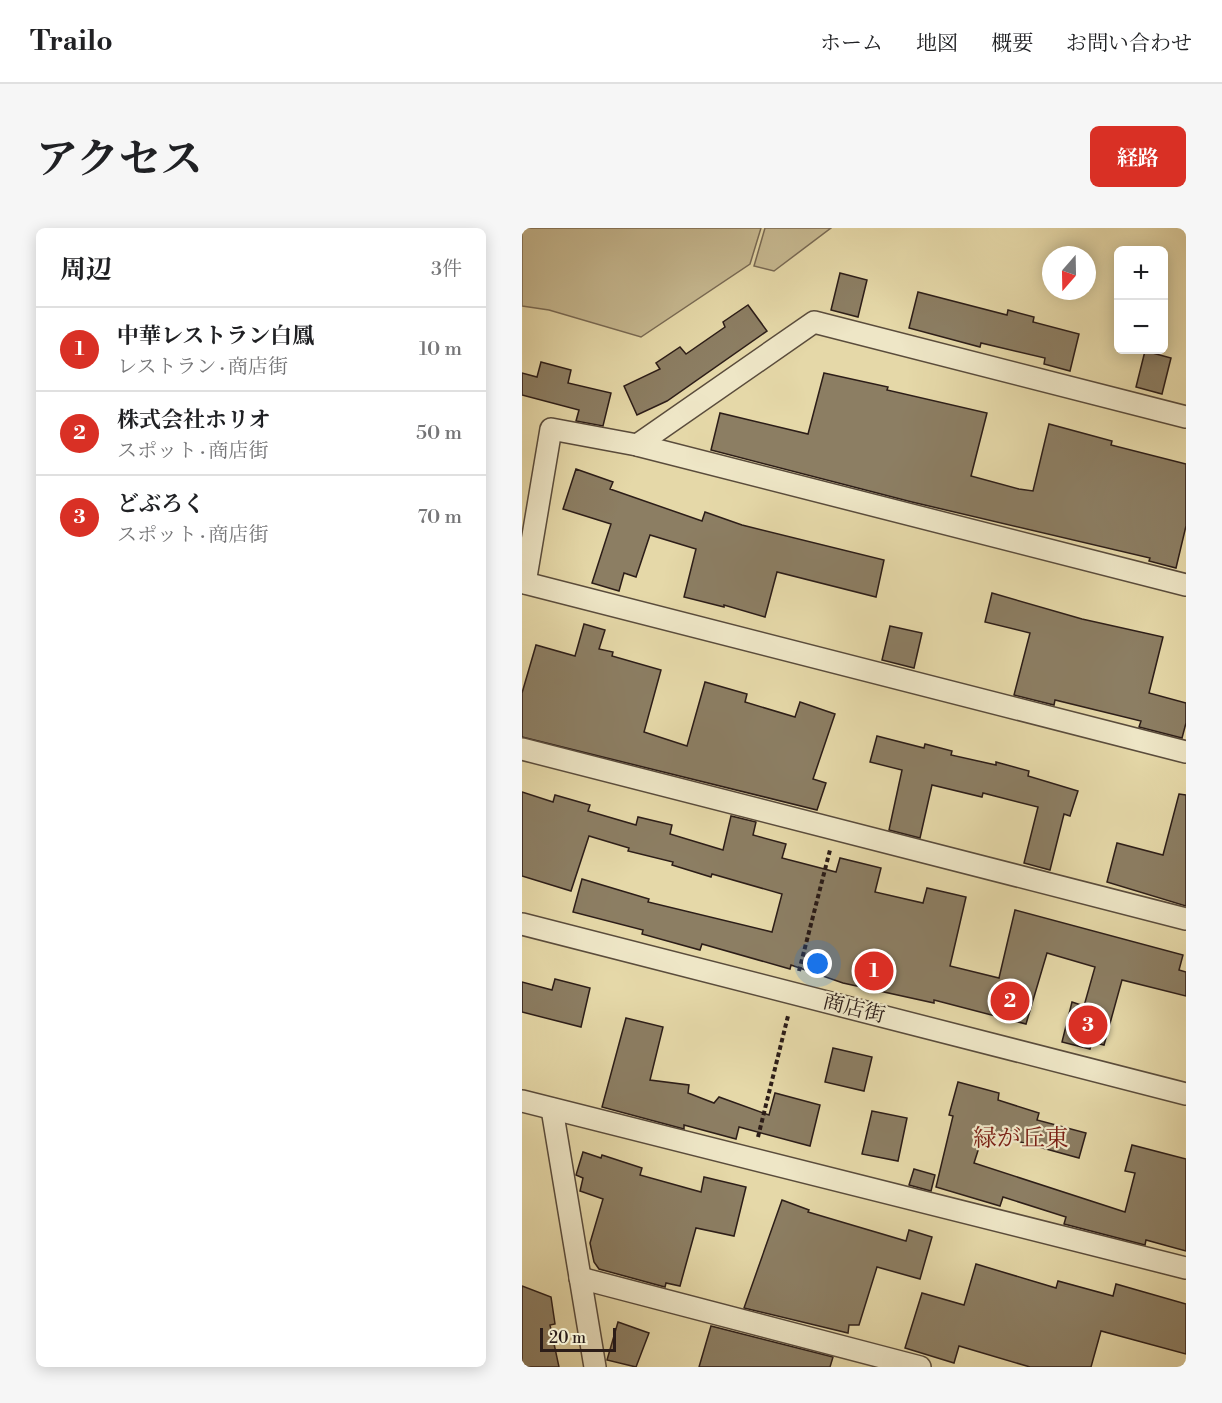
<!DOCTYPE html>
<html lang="ja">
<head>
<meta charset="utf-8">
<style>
  body { margin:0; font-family:"Libre Bodoni","Noto Serif JP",serif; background:#f6f6f6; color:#202124 }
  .controls { position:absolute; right:18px; top:18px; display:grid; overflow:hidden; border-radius:9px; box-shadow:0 3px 15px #0003 }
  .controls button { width:54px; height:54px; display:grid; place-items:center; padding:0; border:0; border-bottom:2px solid #e0e0e0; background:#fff; color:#202124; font:30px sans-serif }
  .compass { position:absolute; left:520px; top:18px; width:54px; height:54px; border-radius:50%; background:#fff; box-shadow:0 3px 15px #0003; rotate:200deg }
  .scale { position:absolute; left:18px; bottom:15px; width:76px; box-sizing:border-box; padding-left:6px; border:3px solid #2c1d18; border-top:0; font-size:16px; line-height:21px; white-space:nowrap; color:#2c1d18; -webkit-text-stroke:4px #eee6c6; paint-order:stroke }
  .you { position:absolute; left:296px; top:736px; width:21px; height:21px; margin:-15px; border:4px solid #fff; border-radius:50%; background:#1a73e8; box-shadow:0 0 0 9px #1a73e833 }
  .badge { display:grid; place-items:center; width:39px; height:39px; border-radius:50%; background:#d93025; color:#fff; font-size:20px; font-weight:700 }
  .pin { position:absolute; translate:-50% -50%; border:3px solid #fff; box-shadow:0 2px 6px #0006 }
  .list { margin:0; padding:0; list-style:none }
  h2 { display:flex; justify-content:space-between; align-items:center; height:78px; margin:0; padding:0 24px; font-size:26px }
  h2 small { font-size:20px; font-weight:400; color:#757577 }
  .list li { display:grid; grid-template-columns:39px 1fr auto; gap:18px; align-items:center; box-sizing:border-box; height:84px; padding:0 24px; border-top:2px solid #e0e0e0 }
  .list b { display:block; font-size:22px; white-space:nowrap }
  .list p { margin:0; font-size:20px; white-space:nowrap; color:#757577 }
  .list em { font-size:20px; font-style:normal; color:#757577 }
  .map { position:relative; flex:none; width:664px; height:1139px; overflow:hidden; border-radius:9px }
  header { display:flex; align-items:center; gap:36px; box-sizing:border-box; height:84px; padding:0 30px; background:#fff; border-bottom:2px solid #e0e0e0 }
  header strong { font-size:28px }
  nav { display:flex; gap:33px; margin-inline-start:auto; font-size:21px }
  .intro { display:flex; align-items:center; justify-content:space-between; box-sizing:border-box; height:144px; padding:0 36px }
  h1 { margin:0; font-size:42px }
  .button { padding:15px 27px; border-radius:9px; background:#d93025; color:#fff; font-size:21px; font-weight:700 }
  main { display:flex; gap:36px; padding:0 36px }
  aside { flex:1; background:#fff; border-radius:9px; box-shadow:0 3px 15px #0003 }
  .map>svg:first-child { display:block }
</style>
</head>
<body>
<header>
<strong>Trailo</strong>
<nav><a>ホーム</a><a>地図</a><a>概要</a><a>お問い合わせ</a></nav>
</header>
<div class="intro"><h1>アクセス</h1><a class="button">経路</a></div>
<main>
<aside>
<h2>周辺<small>3件</small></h2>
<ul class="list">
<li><span class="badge">1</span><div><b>中華レストラン白鳳</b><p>レストラン · 商店街</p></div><em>10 m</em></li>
<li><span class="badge">2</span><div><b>株式会社ホリオ</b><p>スポット · 商店街</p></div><em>50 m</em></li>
<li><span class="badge">3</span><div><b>どぶろく</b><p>スポット · 商店街</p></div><em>70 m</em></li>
</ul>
</aside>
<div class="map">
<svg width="664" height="1139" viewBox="0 0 664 1139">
  <rect width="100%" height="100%" fill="#e5d8a8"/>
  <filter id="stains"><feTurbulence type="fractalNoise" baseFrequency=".00333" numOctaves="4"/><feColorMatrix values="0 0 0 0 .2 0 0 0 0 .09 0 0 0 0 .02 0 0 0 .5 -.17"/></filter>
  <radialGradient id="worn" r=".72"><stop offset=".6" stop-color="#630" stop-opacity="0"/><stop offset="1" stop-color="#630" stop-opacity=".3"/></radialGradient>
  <g fill="#c6b890" stroke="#796a54" stroke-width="1.5">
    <path d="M0,0H239L228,36L119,109L27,82L0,78Z"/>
    <path d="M243,0H309L252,43L232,38Z"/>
  </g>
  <g fill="#8c7e63" stroke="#2c1d18" stroke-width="1.5">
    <path d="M318,45L345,52L336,89L309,82Z"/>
    <path d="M396,64L485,87L486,82L512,89L511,94L557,106L548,143L522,136L523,130L459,115L458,119L387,100Z"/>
    <path d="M226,77L245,103L145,173L115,187L102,158L138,141L134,135L158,119L164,126L203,99L201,94Z"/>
    <path d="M623,123L649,130L640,166L614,159Z"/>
    <path d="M19,134L49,142L46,155L89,165L81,198L54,193L57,182L0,167V145L15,149Z"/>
    <path d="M302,145L366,159L365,162L465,185L449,248L497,261L511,263L527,196L590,213L589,217L664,236V298L654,340L627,333L628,330L390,274L189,222L198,185L286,206Z"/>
    <path d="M54,241L91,254L88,261L180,293L183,284L220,297L362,332L354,369L255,344L243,389L202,377V379L162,369L174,321L128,307L114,349L102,345L97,363L70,355L89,296L41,281Z"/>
    <path d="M470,365L560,391L641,409L627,465L664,475V495L660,510L617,499L619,493L533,472L532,477L492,467L508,405L463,394Z"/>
    <path d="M62,396L83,402L77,421L91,424L90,428L139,442L122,504L165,518L183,454L225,466L223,474L273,489L278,474L313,486L291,551L304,555L295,582L0,509V465L14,417L53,428Z"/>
    <path d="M368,398L400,405L392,440L360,432Z"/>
    <path d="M355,508L402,520L403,516L430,523L429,527L474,537V534L507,543L506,548L556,563L548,588L542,586L528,642L502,635L516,579L461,565L460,569L410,557L398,610L367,602L380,542L348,534Z"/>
    <path d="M0,564L31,574L33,567L68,577L66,583L114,597L116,589L150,597L148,606L201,622L209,588L234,594L231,607L264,616L260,630L314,644L318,630L359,640L353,664L401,675L405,660L444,669L428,738L477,750L493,682L661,727L657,742L664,744V768L600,752L582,817L570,814L568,821L540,814L550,774L562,778L573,739L525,725L504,796L412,772V775L321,755L269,737L268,741L180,716L178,722L120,706L121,702L51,684L60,651L127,671L126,674L250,704L260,666L190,646L189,649L150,637L151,634L106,623L107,620L67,608L49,663L0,648Z"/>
    <path d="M657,566L664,567V678L585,654L595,615L641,627Z"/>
    <path d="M33,751L68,760L59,799L0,784V754L30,762Z"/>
    <path d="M104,790L141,799L128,852L167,857L166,865L192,875L197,869L247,887L253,865L298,877L288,918L217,899L214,911L162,897V901L80,879Z"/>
    <path d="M311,820L350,829L342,863L303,854Z"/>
    <path d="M436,854L477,865L476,872L517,885L515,892L564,905L557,930L462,904L452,935L603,984L613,945L603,943L610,917L664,931V1023L624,1012L623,1017L542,996L544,989L481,969L478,978L414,959L431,888L427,887Z"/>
    <path d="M350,883L385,890L376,933L340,926Z"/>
    <path d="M61,924L79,930L80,927L120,940L118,947L179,964L182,949L224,959L212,1008L174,1000L158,1058L144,1055L143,1059L77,1041L72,1034L68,1015L81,971L58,963L61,950L54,947Z"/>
    <path d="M392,941L413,947L409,963L387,957Z"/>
    <path d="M260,972L287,982L286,984L384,1013L387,1002L410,1009L398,1051L355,1039L337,1097H327L326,1105L222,1080Z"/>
    <path d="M454,1036L534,1060L536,1053L591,1068L594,1056L664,1076V1126L579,1103L569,1139H508L437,1118L432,1135L383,1120L400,1065L442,1077Z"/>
    <path d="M0,1058L29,1069L33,1096L28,1097L37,1139H0Z"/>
    <path d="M96,1094L127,1105L114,1139L85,1132Z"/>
    <path d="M189,1098L311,1129L308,1139H177Z"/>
  </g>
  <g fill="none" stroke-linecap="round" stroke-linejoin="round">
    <g stroke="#5a4c3c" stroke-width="24">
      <g id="minor">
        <path d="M115,217L292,94L664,189"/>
        <path d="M0,354L3,355L29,201L115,217L664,357"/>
        <path d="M3,355L664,524"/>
        <path d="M0,521L664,691"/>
        <path d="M0,696L664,866"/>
        <path d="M0,873L664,1040"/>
        <path d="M30,881L73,1139"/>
        <path d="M58,1050L398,1139"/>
      </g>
    </g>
    <g stroke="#2c1d18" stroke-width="4" stroke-dasharray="4.5 3" stroke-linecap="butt">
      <path d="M277,743L308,622"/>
      <path d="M236,909L266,788"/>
    </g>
    <use href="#minor" stroke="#eee6c6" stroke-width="21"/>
  </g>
  <g text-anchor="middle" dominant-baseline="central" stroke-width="4.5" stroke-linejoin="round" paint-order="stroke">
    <g font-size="21" fill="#2c1d18" stroke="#eee6c6">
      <text transform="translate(332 781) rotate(14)">商店街</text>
    </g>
    <g font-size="24" fill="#7a1f14" stroke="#eee6c6">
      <text x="499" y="911">緑が丘東</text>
    </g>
  </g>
  <rect width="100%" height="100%" filter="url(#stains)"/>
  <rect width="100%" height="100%" fill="url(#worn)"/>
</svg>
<div class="controls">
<button>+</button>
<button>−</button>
</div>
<svg class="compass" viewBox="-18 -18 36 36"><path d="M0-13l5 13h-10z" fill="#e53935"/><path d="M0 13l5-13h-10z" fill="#757577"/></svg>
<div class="scale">20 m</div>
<div class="you"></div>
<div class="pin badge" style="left:352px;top:743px">1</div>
<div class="pin badge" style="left:488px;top:773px">2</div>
<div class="pin badge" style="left:566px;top:797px">3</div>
</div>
</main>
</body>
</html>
